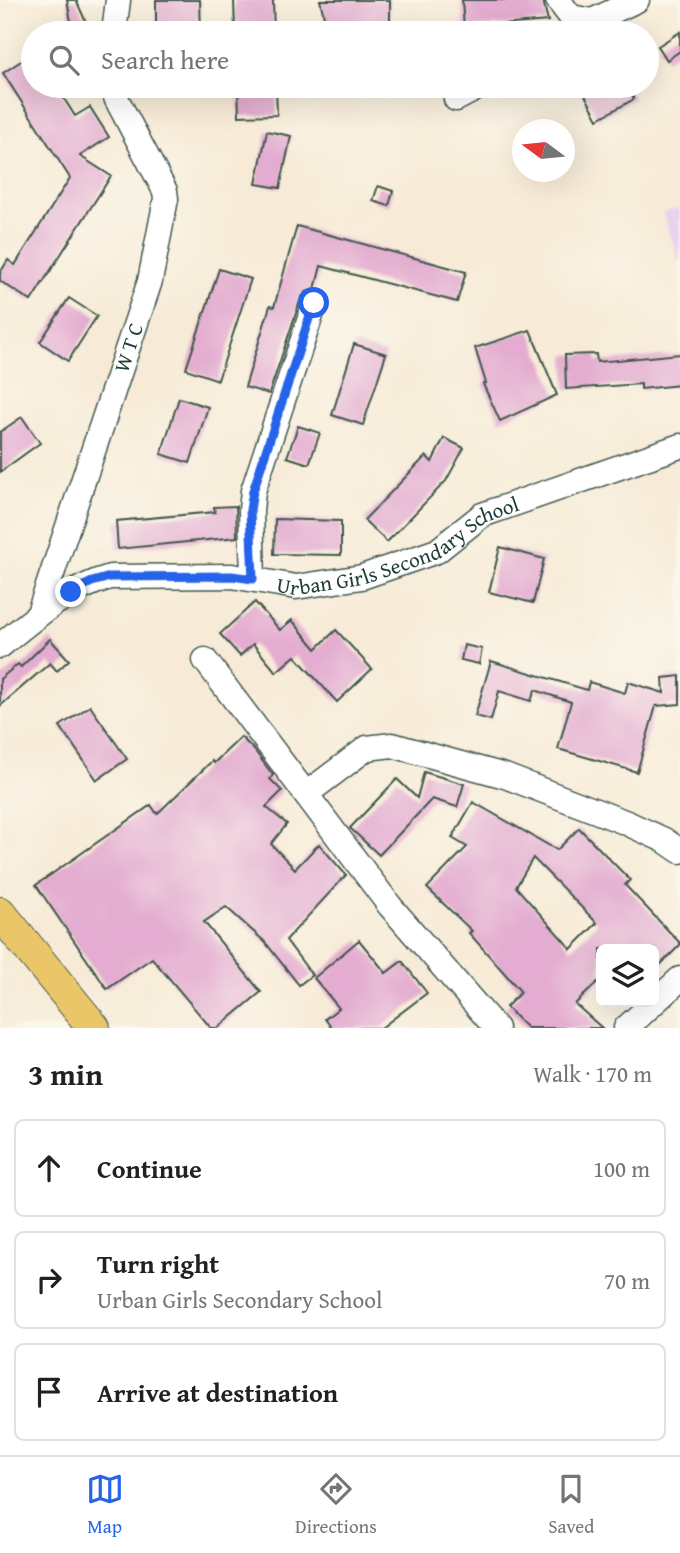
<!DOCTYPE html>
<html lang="en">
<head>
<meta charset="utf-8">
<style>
  body { margin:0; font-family:"Gentium Book Plus",serif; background:#f2f2f2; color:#202124 }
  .controls { position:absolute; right:21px; bottom:21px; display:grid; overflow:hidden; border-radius:10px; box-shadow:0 7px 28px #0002 }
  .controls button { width:63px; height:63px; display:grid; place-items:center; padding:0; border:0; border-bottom:2px solid #e0e0e0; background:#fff; color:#202124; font:35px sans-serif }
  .compass { position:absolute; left:512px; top:119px; width:63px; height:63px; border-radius:50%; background:#fff; box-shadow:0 7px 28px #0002; rotate:285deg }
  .stop { position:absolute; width:21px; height:21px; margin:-16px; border:5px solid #2563eb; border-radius:50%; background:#fff }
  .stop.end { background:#2563eb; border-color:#fff; box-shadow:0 2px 7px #0008 }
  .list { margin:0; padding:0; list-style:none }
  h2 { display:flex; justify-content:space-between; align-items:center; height:91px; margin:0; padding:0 28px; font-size:30px }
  h2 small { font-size:23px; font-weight:400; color:#757577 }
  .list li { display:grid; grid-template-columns:46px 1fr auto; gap:21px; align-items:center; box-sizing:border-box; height:98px; margin:0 14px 14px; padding:0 14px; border:2px solid #e0e0e0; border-radius:10px }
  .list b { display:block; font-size:26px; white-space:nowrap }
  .list p { margin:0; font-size:23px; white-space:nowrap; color:#757577 }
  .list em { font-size:23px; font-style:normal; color:#757577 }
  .icon { flex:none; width:38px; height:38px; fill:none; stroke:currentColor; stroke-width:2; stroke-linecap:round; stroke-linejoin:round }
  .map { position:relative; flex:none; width:680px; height:1028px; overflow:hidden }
  .search { position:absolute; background:#fff; box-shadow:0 7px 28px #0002; left:21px; right:21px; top:21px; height:77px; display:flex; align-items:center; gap:18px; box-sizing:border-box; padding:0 24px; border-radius:38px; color:#757577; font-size:26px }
  .sheet { height:427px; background:#fff }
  nav { display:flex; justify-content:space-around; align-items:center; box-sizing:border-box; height:98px; border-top:2px solid #e0e0e0; background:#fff; font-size:19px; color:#757577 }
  nav a { display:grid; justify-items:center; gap:4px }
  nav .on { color:#2563eb }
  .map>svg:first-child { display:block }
</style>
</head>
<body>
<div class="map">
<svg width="680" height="1028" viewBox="0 0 680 1028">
  <rect width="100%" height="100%" fill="#fbf7ec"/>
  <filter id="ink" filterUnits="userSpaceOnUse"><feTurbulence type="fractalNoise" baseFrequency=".0143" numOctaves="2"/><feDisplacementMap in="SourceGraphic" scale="14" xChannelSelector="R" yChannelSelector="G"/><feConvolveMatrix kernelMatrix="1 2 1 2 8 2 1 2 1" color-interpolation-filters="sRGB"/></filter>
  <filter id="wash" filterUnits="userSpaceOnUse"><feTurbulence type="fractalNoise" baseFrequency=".00686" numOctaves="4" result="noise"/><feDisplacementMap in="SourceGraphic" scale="28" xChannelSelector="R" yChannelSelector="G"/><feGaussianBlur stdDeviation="1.57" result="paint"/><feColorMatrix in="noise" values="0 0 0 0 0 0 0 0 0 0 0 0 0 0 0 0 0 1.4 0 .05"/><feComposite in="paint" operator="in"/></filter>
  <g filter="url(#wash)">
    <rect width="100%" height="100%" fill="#f7ebd7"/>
    <path fill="#e7d2ef" d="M680,208V265L663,213Z"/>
    <g id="blocks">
      <g fill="#e3acd0" fill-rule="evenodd">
        <path d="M67,0H76L91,33H46L71,22Z"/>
        <path d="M156,0H200L201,33H156Z"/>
        <path d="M234,0H273L274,33H235Z"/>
        <path d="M320,0H390V33H328Z"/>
        <path d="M462,0H543L548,21L464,28Z"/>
        <path d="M680,32V51L667,60L658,46Z"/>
        <path d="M33,53V86H56L75,116L90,107L109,137L80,156L111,176L31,301L0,281V273L8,260L15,265L70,178L3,73Z"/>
        <path d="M238,86H276L277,115L239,116Z"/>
        <path d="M580,86H627L634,99L598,119Z"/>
        <path d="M267,131L291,136L280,188L256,184Z"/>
        <path d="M378,186L393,191L389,206L373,201Z"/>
        <path d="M297,226L466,272L457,302L321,266L315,289L306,292L301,298L269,394L245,387L270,306L274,307Z"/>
        <path d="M219,269L251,279L218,380L186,369Z"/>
        <path d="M69,298L97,316L68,361L40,342Z"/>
        <path d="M530,330L557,395L500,421L483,384L486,383L475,348Z"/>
        <path d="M354,344L386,354L363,425L332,415Z"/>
        <path d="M596,354L597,362L680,354V385L641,389V384L566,389L565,355Z"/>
        <path d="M179,398L208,407L190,463L161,454Z"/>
        <path d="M22,417L40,443L0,472V432Z"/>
        <path d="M298,426L320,433L309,464L287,457Z"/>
        <path d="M444,438L464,448L446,481L387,542L364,520L426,456L432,462Z"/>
        <path d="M236,506L237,537L118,549L116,521L215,512L214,507Z"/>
        <path d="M275,519L341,521V555L274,554Z"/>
        <path d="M500,547L544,559L533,603L489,592Z"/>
        <path d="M255,602L280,630L292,620L316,649L336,630L372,669L337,702L295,656L276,672L253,644L240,656L220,634Z"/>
        <path d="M50,639L69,660L57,671L50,663L0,706V679L18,664L21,667Z"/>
        <path d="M464,645L482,649L479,664L461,660Z"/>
        <path d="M491,661L587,690L589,682L625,693L628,682L664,693L663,678L680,676V704L656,706L637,772L558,749L571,702L535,690L531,701L499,691L491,720L475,716Z"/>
        <path d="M90,706L127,759L97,780L60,726Z"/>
        <path d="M241,737L254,750L273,775L270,779L282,791L266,807L287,824L271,844L295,869L319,844L346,875L286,940L312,975L299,985L265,942L226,907L204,922L261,992L218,1028H211L152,958L107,989L36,885L151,805L157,814L212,761L214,763Z"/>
        <path d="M424,772L464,784L457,807L432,799L379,855L350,828L397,779L417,798Z"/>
        <path d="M473,802L557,850L579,828L630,880L625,885L680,943V945L654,971V949H601V979L575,1004L602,1028H527L506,1007L521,992L469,933L472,931L427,888L467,847L452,838ZM533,858L597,923L571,949L516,887Z"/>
        <path d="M359,940L386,973L402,961L427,993L381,1028H332L325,1019L339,1008L314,978Z"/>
      </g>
    </g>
  </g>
  <g filter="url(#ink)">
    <use href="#blocks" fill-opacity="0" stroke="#3f574c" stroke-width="2"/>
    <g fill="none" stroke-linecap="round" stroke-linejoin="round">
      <g stroke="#3f574c" stroke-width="27">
        <g id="minor">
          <path d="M558,0L571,17L592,21L637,0"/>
          <path d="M114,33L118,0"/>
          <path d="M456,99L481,86"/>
          <path d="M253,579L251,510L253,491L315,303"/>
          <path id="s1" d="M39,613L150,281L166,199L165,191L117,100L112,86"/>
          <path id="s2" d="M0,646C34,618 67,589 110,577L232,576L296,587L362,577L437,551L482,515L680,446"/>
          <path d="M205,660L390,906L496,1028"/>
          <path d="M306,794L367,748L392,745L505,776L627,823L664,840L680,851"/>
          <path d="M626,1028L680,979"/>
        </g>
      </g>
      <g stroke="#3f574c" stroke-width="34">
        <path id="major" d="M0,913L94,1028"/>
      </g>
      <use href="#minor" stroke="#fff" stroke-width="24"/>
      <use href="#major" stroke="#ebc669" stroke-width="32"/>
    </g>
  </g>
  <g fill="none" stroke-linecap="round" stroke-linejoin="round" filter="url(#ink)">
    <path stroke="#2563eb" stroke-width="9" d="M71,592L92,582L110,577L232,576L253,579L250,510L253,491L314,303"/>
  </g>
  <g text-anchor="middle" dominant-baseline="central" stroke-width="6" stroke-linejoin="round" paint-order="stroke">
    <g font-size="21" fill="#1f3d34" stroke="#fbf7ec">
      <text stroke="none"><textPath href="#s1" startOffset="280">W T C</textPath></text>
      <text stroke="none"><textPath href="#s2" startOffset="429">Urban Girls Secondary School</textPath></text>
    </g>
  </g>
</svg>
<div class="controls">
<button><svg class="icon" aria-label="layers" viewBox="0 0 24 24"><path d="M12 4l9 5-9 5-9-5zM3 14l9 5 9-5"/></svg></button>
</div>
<svg class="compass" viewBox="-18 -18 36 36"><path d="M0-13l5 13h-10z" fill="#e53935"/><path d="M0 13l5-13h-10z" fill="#757577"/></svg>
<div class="stop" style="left:314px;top:303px"></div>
<div class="stop end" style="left:71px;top:592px"></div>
<div class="search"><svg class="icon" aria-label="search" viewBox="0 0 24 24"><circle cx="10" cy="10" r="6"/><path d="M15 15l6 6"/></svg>Search here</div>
</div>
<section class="sheet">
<h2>3 min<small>Walk · 170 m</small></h2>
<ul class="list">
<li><svg class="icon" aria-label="ahead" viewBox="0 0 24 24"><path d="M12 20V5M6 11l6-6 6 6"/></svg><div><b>Continue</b></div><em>100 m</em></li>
<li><svg class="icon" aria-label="right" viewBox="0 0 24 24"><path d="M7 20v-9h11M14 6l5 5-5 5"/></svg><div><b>Turn right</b><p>Urban Girls Secondary School</p></div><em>70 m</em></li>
<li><svg class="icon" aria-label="arrive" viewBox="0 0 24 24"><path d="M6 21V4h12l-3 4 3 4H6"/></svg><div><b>Arrive at destination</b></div></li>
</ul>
</section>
<nav>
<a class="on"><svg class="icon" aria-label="map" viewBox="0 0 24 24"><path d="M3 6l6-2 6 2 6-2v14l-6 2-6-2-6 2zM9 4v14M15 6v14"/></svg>Map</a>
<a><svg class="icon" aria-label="directions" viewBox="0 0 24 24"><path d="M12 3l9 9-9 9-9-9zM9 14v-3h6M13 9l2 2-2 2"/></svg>Directions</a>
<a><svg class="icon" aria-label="saved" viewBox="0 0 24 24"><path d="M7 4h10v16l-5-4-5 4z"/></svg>Saved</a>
</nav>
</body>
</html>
